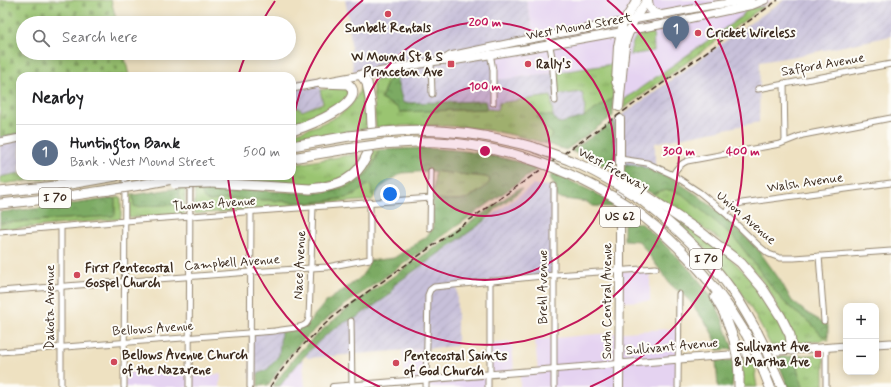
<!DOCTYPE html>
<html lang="en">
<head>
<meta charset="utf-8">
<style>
  body { margin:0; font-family:Mynerve,sans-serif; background:#f2f2f2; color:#202124 }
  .controls { position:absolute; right:12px; bottom:12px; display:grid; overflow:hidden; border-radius:8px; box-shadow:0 2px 10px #0003 }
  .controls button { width:36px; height:36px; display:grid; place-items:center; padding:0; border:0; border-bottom:1px solid #e0e0e0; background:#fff; color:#202124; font:20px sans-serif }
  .you { position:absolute; left:390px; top:194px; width:14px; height:14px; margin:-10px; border:3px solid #fff; border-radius:50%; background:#1a73e8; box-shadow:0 0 0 6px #1a73e833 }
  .badge { display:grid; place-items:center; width:26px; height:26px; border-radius:50%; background:#d1495b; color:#fff; font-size:13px; font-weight:700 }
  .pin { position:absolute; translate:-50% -33px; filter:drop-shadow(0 1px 2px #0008) }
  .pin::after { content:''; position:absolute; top:21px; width:14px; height:12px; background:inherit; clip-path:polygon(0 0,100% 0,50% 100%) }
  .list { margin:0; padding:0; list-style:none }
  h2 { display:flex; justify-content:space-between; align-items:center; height:52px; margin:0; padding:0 16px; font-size:17px }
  h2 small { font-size:13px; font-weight:400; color:#757577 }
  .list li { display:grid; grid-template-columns:26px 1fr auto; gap:12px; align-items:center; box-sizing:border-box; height:56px; padding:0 16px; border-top:1px solid #e0e0e0 }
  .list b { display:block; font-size:15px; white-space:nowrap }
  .list p { margin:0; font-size:13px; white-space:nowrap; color:#757577 }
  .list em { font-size:13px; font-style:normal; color:#757577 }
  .icon { flex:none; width:22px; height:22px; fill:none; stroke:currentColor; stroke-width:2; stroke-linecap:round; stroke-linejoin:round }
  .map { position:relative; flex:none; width:891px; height:387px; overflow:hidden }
  .search { position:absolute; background:#fff; box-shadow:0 2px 10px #0003; left:16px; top:16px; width:280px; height:44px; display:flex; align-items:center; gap:10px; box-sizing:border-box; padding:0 14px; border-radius:22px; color:#757577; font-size:15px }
  .panel { position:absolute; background:#fff; box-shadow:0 2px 10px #0003; left:16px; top:72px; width:280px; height:108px; border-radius:12px }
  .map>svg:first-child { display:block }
</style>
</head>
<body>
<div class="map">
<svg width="891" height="387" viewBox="0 0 891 387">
  <defs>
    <pattern id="industrial-furrows" width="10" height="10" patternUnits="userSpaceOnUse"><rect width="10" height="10" fill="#c7c0d9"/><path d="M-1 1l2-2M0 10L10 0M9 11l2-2" fill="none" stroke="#aca5ba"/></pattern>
    <pattern id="grass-tufts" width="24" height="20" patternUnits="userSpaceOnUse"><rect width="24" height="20" fill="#9ac471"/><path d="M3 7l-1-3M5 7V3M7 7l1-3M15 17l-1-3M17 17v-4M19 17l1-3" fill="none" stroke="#7f9f5c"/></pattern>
    <pattern id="forest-crowns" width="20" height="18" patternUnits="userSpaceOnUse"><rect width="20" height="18" fill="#7baa63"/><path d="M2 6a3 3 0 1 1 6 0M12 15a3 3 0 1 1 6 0" fill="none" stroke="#668b51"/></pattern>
    <pattern id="cemetery-stones" width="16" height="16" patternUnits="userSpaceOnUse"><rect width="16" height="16" fill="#9ac471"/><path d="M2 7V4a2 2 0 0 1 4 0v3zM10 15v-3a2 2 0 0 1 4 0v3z" fill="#7f9f5c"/></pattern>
  </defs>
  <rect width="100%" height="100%" fill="#fdfcf7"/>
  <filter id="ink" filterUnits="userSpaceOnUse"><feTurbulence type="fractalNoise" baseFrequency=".025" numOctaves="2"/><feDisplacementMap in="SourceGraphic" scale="8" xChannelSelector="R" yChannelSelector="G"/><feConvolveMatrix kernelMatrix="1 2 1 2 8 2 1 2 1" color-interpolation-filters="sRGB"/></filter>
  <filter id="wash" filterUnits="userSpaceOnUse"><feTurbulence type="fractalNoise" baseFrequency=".012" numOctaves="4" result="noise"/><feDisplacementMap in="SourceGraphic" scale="16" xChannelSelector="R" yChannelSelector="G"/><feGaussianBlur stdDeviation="0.9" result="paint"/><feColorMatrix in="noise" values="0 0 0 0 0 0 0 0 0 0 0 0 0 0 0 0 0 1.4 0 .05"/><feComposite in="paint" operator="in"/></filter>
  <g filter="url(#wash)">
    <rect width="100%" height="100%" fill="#eee1c1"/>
    <g fill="#e5d3f1">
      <path d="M526,0H771L764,6L747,9L741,17L625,99L613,98V65L497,80L496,57L534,35Z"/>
      <path d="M650,269V301L620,302V271Z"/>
      <path d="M679,328L678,387H520V372L538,371L535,340L586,335Z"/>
      <path d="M512,342L514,373L490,374V344Z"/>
      <path d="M427,349L426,380L488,375V387H426V380L405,381L402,351Z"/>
      <path d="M302,359L303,361L305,387H279Z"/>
      <path d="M189,368V375L221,374L220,387H124L125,373Z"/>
    </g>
    <g fill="url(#industrial-furrows)">
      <path d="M345,0H526L534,35L535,51L496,57L497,80L554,73L582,91L585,105L584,117L561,123L557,122L553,116L551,96L498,111L487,109L485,101L403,103L396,77L376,80L353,71L349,21Z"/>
      <path d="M784,0H891V36L796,56L760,62L759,122L655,143V171L640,166L615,163L614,121L749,24Z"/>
      <path d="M317,77L323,102L302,111L296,106L292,109V81Z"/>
      <path d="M20,133V173L0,177V137Z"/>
      <path d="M533,185L554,186L553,276L457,285V346L308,358L305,355L327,334L341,324L351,319L356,318L391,294L394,285L485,221Z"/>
      <path d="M282,329L279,355L268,369L250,378V332Z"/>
    </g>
    <g fill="url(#grass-tufts)" stroke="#6a7748">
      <path d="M764,6L623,109L625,99L741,17L747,9Z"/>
      <path d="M653,29L654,51L630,55C631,46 634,35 643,31C646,30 650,30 653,29Z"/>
      <path d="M613,64V98L584,117L585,105L582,92L556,95L554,73Z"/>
      <path d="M389,78L381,99L397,107L400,112L487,109L497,110L499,103L551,96L553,116L539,115L544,127L550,131L553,135L544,143C527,138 510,134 493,131C454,124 414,125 376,127L373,89V84L376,80Z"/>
      <path d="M362,84L363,85L367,106L369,128L292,141V134C309,128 335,121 348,108C355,101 359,93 362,84Z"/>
      <path d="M340,86L346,87L350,92L344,102L324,114L292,127V109L296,106L302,111L323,103L320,90Z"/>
      <path d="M379,150C369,177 358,187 330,191C357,181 360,177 372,151Z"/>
      <path d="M355,154L363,158L354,171L344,178L322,185L208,179L225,176H292V165Z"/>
      <path d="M435,171L486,177L490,179L489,183L484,188L469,198L459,200L433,199Z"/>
      <path d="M20,173V176H68L0,184V177Z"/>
      <path d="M368,184L371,185L372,195L374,197L372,200L196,214L194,213L195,186L202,187L209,201L227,199L268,200L306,203L324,202L346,198L355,195Z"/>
      <path d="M185,187V213L183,215L131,218L128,217V195H133L134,205L180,199L179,188Z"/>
      <path d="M671,190L682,193L734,237L782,300L794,311L811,323L822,336H828L829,340L822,339V341L796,343L770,292L757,274L742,258L720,240L653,194L660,191Z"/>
      <path d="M121,197V216L120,219L0,230V223L113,216L115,214V198Z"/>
      <path d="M667,213L724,252L752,280L784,327L787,343L786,345L771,346C762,328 752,309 741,292C720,262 694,237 667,213Z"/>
      <path d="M824,354V387H803L793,356Z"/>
      <path d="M751,359L756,371L755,375L757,387H742L741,360Z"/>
    </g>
    <g fill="url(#forest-crowns)" stroke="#5b6a40">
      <path d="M396,77L403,103L485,101L487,109L400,112L397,107L381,99L389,78Z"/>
      <path d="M613,98V116L566,150L544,143L553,135L550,131L544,127L537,117L539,115L553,116L557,122L561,123L584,117Z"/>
      <path d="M614,121L615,163L607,167L571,151Z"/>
      <path d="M423,148C443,149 463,150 482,154C501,157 520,162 539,168L331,315L298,345L282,364L269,385L258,386V374L268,369L279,355L281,332L308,324L313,317L325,303L360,278L367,268L369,261L394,258L426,237L431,231L433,227V199L459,200L469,198L484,188L489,183L490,179L486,177L431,171L402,173L380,188L374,197L372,195L371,185L368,184L355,195L346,198L324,201L306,203L268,200L227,199L209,201L204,199L202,194V187L305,193C324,193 353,191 366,175C373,168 376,159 379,150Z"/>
      <path d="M626,164L640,166L673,179L699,196L725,217L757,248L780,280L792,301L807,313L828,325V336H822L811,323L794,311L782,300L734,237L682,194L671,190L660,191L653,194L623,177L624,169Z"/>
      <path d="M553,173L591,191L612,203V207L592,206L587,202L557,198L556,188L550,177Z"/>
      <path d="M179,188L180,200L177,204L135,207L134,206L133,195Z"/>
      <path d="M518,189H522L520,191L497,208L485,221L394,285L391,294L356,318C328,325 297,364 280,386H273C283,373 292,359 304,347C319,332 335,319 351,306Z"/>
      <path d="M115,198V214L113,216L0,223V212L52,207Z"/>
      <path d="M624,222L641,223C664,244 689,266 708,292C720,309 726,329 733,349L717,350L715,339L708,326L689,300L670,284L639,241L624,240Z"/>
      <path d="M793,356L803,387H788L776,357Z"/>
      <path d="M736,360L732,387H718L716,361Z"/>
    </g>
    <path fill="url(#cemetery-stones)" stroke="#6a7748" d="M0,0H111L117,23H23V53H124L129,76H20V133L0,137Z"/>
  </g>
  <g filter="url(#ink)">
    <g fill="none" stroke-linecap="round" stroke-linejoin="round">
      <g stroke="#948670" stroke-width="7">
        <g id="minor">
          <path d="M548,36L552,57L555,101"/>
          <path d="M490,53L493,70V103"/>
          <path d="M431,62L432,94"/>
          <path d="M784,83L785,141"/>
          <path d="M758,89L891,64"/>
          <path d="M620,159L647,163L673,175L699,192L725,213L759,246L769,254L780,258H794L891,251"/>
          <path d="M673,175C676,168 680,164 687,161L780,144L803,135L891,118"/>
          <path d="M554,186V387"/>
          <path d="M725,213L732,206L742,203L891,183"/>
          <path d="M430,228L431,171"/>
          <path d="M0,232L125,221L431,198"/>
          <path d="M819,256L824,321"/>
          <path d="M0,291L250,272L327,267L370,259V202"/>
          <path d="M351,321L352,387"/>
          <path d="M0,352L275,331C282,329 301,329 306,324C308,322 308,321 309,318L313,207"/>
          <path d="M490,374V281"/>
          <path d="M61,387V227"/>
          <path d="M124,387L125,176"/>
          <path d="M189,387L190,182"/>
          <path d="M250,387L251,212"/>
          <path d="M426,387L428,295L430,290L434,287L542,276L656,268"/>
          <path d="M488,387V375"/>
          <path d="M678,387L679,294"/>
          <path d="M826,387V348"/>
        </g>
      </g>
      <g stroke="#948670" stroke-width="8">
        <path id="tertiary" d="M333,387L619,364"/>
      </g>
      <g stroke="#948670" stroke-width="9">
        <g id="secondary">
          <path d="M444,60L450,56L530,39L708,6L751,0"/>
          <path d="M292,88L431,62L444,60L452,61L531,48L659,25L753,5L765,0"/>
          <path d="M0,142L20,138"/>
          <path d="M876,344L891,343"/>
          <path d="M619,364L716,356L846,346"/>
        </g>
      </g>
      <g stroke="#948670" stroke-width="10">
        <g id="primary">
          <path d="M648,0C648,9 653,13 661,15"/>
          <path d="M620,91L616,82L618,46L623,23L637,0"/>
          <path d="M619,107L624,54L626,40L634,20L647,0"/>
          <path d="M619,387L620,271V119"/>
        </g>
      </g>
      <g stroke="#948670" stroke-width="11">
        <g id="motorway">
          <path d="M361,75L367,83L371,105L372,126"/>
          <path d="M292,131C304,127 371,103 348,84L321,83"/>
          <path d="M384,132C434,127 485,134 533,147"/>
          <path d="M383,144C402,143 420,141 438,142C467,143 495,149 523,157"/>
          <path d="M292,146L349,136"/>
          <path d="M292,158L347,149"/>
          <path d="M211,183L310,189C338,186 356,181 368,153"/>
          <path d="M140,185L189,176"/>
          <path d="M0,192L64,185L116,176"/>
          <path d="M641,192L702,233L741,263L763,289L781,317L790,335L792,350"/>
          <path d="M640,199C675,226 708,256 733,292C742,305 749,318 757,332"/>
          <path d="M0,204L55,198L109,190"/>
          <path d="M640,214C672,239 698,265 722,298C731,309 738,322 746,334"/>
          <path d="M715,297L724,313L734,340"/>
          <path d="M764,372L770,387"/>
          <path d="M775,372L782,387"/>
          <path d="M739,387V377"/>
        </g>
      </g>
      <use href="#minor" stroke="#fff" stroke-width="5"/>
      <use href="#tertiary" stroke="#fff" stroke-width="6"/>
      <use href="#secondary" stroke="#fff" stroke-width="7"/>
      <use href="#primary" stroke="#fff" stroke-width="8"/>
      <use href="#motorway" stroke="#fff" stroke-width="9"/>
      <path stroke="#3b2a1e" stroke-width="1.5" stroke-dasharray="6 3" stroke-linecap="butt" d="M270,387C288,358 313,334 339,312L634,104L778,0"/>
      <g stroke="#948670" stroke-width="11" stroke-linecap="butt">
        <g id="motorway-bridge">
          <path d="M349,136L384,132"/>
          <path d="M533,147C546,152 559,156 571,161C596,171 618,185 640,199"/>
          <path d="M347,149L383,144"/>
          <path d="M523,157C565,170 604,189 640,214"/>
          <path d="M622,180L641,192"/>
          <path d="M175,184L211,183"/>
          <path d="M109,190L140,185"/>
          <path d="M757,332L767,352L775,372"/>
          <path d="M746,334L755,351L764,372"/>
          <path d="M734,340L738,361L739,377"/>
        </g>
      </g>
      <use href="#motorway-bridge" stroke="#fff" stroke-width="9"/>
    </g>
  </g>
  <circle cx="485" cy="151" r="65" fill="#c2185b" fill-opacity=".12"/>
  <g fill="none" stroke="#c2185b" stroke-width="2">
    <circle cx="485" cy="151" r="65"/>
    <circle cx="485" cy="151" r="129"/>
    <path d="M292 131A194 194 0 0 1 363 0M607 0A194 194 0 1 1 292 171"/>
    <path d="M380 387A258 258 0 0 1 228 178M238 76A258 258 0 0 1 246 54M262 22A258 258 0 0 1 275 1M695 1A258 258 0 0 1 590 387"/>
  </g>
  <g fill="#d1495b" stroke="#fdfcf7" stroke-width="1.5">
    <circle cx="388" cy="14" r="4"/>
    <circle cx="698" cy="33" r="4"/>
    <rect x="447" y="60" width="8" height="8" rx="2"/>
    <circle cx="528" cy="64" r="4"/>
    <circle cx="77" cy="275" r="4"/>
    <rect x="814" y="350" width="8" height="8" rx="2"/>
    <circle cx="114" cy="362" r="4"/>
    <circle cx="396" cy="363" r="4"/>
  </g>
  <g text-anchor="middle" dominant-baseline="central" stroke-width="4" stroke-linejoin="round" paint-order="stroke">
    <g fill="#fdfcf7" stroke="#75695f" stroke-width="1">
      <rect x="39" y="188" width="32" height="20" rx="3"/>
      <rect x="600" y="207" width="40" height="20" rx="3"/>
      <rect x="690" y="249" width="32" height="20" rx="3"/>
    </g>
    <g font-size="12" font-weight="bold" fill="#3b2a1e">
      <text x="55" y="198">I 70</text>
      <text x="620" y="217">US 62</text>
      <text x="706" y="259">I 70</text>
    </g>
    <g font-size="13" fill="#3b2a1e" stroke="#fdfcf7">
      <text transform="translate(579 27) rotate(-10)">West Mound Street</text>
      <text transform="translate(823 65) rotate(-10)">Safford Avenue</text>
      <text transform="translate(613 170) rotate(29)">West Freeway</text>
      <text transform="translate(805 183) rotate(-8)">Walsh Avenue</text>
      <text transform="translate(214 204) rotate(-4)">Thomas Avenue</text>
      <text transform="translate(746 218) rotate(41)">Union Avenue</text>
      <text transform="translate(232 263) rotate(-4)">Campbell Avenue</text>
      <text transform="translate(300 265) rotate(-87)">Nace Avenue</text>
      <text transform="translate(543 287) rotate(-90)">Brehl Avenue</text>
      <text transform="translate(607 301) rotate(-90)">South Central Avenue</text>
      <text transform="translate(50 307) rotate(-90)">Dakota Avenue</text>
      <text transform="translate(153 329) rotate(-4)">Bellows Avenue</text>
      <text transform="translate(672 347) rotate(-5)">Sullivant Avenue</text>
    </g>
    <g font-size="13" font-weight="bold" fill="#3b2a1e" stroke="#fdfcf7" text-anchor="start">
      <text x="388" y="28" text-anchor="middle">Sunbelt Rentals</text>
      <text x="706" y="33">Cricket Wireless</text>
      <text x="443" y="57" text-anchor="end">W Mound St &amp; S<tspan x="443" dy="15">Princeton Ave</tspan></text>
      <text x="536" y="64">Rally's</text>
      <text x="85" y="268">First Pentecostal<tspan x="85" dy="15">Gospel Church</tspan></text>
      <text x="810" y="347" text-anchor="end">Sullivant Ave<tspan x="810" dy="15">&amp; Martha Ave</tspan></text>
      <text x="122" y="355">Bellows Avenue Church<tspan x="122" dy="15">of the Nazarene</tspan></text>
      <text x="404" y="356">Pentecostal Saints<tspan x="404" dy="15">of God Church</tspan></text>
    </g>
  </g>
  <circle cx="485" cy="151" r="6" fill="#c2185b" stroke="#fdfcf7" stroke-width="2"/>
  <g font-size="12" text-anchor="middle" font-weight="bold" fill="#c2185b" stroke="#fdfcf7" stroke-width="4" stroke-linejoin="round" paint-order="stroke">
    <text x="485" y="26">200 m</text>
    <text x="485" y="90">100 m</text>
    <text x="679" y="155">300 m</text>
    <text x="743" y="155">400 m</text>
  </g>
</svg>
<div class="controls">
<button>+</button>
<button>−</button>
</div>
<div class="you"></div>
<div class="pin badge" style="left:676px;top:49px;background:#5c6f8a">1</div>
<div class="search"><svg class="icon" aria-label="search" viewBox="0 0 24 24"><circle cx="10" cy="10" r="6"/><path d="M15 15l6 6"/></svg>Search here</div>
<section class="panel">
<h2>Nearby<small></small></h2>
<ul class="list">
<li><span class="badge" style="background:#5c6f8a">1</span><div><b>Huntington Bank</b><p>Bank · West Mound Street</p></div><em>500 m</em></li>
</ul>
</section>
</div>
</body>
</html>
